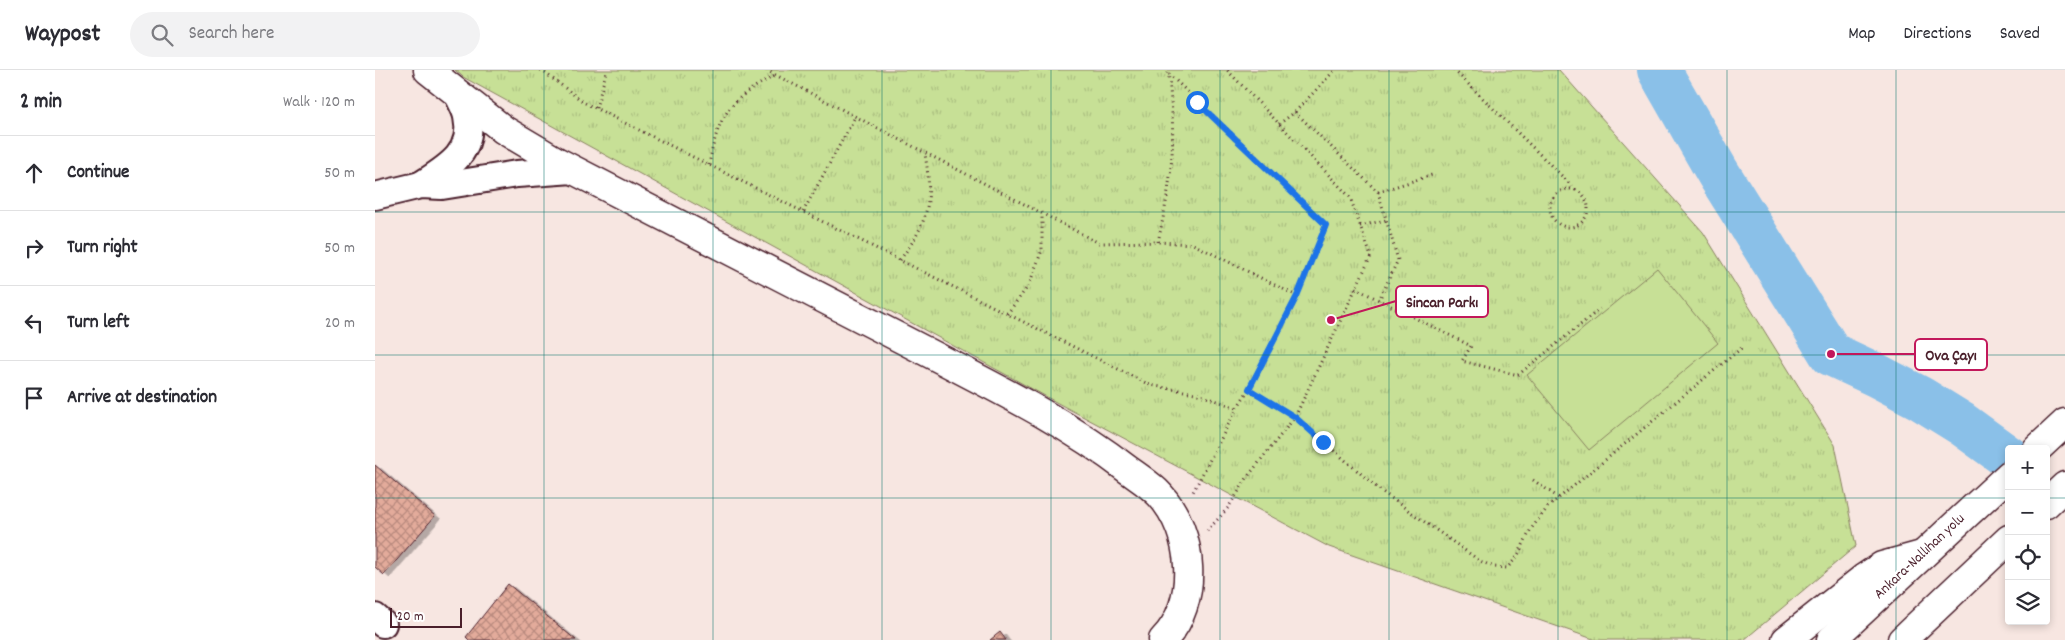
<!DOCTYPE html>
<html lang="en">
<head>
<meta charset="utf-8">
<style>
  body { margin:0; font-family:Dekko,sans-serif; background:#f2f2f3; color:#2b2b33 }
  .controls { position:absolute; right:15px; bottom:15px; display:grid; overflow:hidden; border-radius:5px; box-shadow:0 2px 8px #0003 }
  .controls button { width:45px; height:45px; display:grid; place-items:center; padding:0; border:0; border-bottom:1px solid #e1e1e2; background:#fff; color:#2b2b33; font:25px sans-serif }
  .scale { position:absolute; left:15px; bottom:12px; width:72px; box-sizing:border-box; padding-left:5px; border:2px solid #4a1f2b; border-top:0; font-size:14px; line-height:18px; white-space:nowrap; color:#4a1f2b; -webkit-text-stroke:4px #fff; paint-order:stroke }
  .stop { position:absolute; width:15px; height:15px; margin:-11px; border:4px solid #1a73e8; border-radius:50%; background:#fff }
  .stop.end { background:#1a73e8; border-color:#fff; box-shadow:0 1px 5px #0008 }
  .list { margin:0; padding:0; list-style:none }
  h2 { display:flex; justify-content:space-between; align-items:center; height:65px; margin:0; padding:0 20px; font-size:21px }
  h2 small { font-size:16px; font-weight:400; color:#7c7c81 }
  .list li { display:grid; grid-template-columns:32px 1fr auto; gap:15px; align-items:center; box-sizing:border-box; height:75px; padding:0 20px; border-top:1px solid #e1e1e2 }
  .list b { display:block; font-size:19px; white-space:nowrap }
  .list em { font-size:16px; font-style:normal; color:#7c7c81 }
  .icon { flex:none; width:28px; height:28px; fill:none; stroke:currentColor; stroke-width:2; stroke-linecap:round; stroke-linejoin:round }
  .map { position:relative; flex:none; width:1690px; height:570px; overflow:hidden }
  header { display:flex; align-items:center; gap:30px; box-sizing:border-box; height:70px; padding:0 25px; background:#fff; border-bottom:1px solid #e1e1e2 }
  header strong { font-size:24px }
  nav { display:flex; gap:28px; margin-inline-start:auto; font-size:18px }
  .search { width:350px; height:45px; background:#f2f2f3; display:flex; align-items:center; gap:12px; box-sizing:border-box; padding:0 18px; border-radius:28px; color:#7c7c81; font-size:19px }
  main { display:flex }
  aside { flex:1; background:#fff }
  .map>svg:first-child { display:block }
</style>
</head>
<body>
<header>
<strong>Waypost</strong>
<div class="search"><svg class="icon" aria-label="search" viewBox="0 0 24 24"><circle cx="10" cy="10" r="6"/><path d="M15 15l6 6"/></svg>Search here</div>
<nav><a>Map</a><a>Directions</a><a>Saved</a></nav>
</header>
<main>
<aside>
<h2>2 min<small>Walk · 120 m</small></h2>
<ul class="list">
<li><svg class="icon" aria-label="ahead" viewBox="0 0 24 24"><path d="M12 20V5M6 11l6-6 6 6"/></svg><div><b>Continue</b></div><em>50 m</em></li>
<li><svg class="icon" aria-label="right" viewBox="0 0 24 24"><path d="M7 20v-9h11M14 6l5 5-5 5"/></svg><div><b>Turn right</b></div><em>50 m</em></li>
<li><svg class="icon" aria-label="left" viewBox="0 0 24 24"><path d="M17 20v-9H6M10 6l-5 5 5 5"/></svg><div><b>Turn left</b></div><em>20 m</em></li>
<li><svg class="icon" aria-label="arrive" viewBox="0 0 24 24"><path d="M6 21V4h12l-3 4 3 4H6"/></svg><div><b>Arrive at destination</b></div></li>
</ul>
</aside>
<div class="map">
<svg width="1690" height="570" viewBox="0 0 1690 570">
  <defs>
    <pattern id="grass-tufts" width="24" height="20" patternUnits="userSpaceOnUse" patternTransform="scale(1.25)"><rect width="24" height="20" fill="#c7e096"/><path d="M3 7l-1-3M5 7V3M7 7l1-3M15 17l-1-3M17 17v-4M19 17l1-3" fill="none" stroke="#acc081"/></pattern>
    <pattern id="building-cross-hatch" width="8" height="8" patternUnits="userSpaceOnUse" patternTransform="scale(1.25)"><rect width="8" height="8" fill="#e3ab9b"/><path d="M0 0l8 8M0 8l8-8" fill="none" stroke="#ba8b7f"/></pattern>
    <filter id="shadow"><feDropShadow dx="5.5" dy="3" stdDeviation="0" flood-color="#0004"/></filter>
  </defs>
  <rect width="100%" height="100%" fill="#f7e6e1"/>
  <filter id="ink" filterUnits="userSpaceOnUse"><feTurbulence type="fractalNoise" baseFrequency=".02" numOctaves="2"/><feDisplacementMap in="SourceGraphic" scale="10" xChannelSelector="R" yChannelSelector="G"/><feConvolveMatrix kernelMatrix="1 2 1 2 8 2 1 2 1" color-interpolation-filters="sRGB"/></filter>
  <g filter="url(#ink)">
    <path fill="url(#grass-tufts)" stroke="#888060" d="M80,0H1184L1328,162L1460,375L1481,476L1369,570H1221L954,477L690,337L88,7Z"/>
    <path fill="#c7e096" stroke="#888060" d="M1282,198L1343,273L1214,380L1152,305Z"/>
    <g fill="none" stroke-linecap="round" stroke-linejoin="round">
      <path stroke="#8ac0e8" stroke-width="44" d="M1284,0L1343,103L1456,284L1501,305L1545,328L1587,354L1634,388"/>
    </g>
    <g fill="url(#building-cross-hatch)" stroke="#4a1f2b" filter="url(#shadow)">
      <path d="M0,395L60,446L9,505L0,497Z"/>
      <path d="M133,514L201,570H94L91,567Z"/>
      <path d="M625,562L631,570H615Z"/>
    </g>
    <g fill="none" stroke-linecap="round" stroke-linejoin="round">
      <g stroke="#4a1f2b" stroke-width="30">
        <g id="minor">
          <path d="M47,114C72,98 100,82 92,47C91,40 86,32 83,25"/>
          <path d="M0,126L46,115L67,116L142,104L198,100"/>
          <path d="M0,547L8,554"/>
        </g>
      </g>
      <g stroke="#4a1f2b" stroke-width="31">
        <g id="tertiary">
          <path d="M53,0L129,60L183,92C306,156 430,219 554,283C621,318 691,352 752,399C763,407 776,415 785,425C819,462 825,533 788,570"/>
          <path d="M1411,570L1489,508L1507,496L1547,485"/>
        </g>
      </g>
      <g stroke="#4a1f2b" stroke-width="31">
        <g id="trunk">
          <path d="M1662,379L1690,353"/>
          <path d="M1671,434L1690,416"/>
          <path d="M1456,570L1634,405"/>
          <path d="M1527,570L1634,469"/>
        </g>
      </g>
      <g stroke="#4a1f2b" stroke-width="3" stroke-dasharray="1 4" stroke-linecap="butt">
        <path d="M166,0L210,33L775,315L820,323L862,338"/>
        <path d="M391,0L724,173L783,172L818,174L922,226"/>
        <path d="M1079,0L1201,120"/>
        <path d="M794,4L951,155L922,226L874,319L862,338L817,424"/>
        <path d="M221,38L232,0"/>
        <path d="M920,42L1003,122L1023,190L1004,230"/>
        <path d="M904,54L920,42L960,0"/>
        <path d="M334,95C343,45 355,28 400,6"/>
        <circle cx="1194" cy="138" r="19"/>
        <path d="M1003,122L1057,105"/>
        <path d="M428,142L480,47"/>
        <path d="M985,156L1011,150"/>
        <path d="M783,172C794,122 801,82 796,31C795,21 795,10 792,0"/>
        <path d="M525,190C554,151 558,132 550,84"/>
        <path d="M980,218L1096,276L1087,291L1143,305L1225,239"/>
        <path d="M632,244L654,215L667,180V144"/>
        <path d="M874,319L920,347L1006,421L1105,491L1119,497L1132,498L1142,487L1156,459L1173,437L1369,276"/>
        <path d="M1158,410L1184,428"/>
        <path d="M832,461L853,438L874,405L920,347L996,186L975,127L852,0"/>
      </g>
      <use href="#minor" stroke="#fff" stroke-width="26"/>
      <use href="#tertiary" stroke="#fff" stroke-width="28"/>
      <use href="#trunk" stroke="#fff" stroke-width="28"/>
    </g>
  </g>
  <g fill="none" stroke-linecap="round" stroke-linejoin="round" filter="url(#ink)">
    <path stroke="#1a73e8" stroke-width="6" d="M822,32L951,155L922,226L874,319L920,347L948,372"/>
  </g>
  <path fill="none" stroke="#0f766e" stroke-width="1" stroke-opacity="0.55" d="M169,0V570M338,0V570M507,0V570M676,0V570M845,0V570M1014,0V570M1183,0V570M1352,0V570M1521,0V570M0,142H1690M0,285H1690M0,428H1634M1671,428H1690"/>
  <g text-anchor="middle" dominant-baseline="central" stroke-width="5" stroke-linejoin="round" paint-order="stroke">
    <g font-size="15" fill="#4a1f2b" stroke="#fff">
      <text transform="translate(1545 487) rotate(-43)">Ankara-Nallıhan yolu</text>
    </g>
  </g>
  <path fill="none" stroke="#c2185b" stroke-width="2" d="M956 250L1021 231M1456 284L1540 284"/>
  <g fill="#c2185b" stroke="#fff" stroke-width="2">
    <circle cx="956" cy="250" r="5"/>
    <circle cx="1456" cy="284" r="5"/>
  </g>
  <g fill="#fff" stroke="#c2185b" stroke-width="2">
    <rect x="1021" y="216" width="92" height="31" rx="5"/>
    <rect x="1540" y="269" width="72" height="31" rx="5"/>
  </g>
  <g font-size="16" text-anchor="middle" font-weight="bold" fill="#4a1f2b">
    <text x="1067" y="237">Sincan Parkı</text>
    <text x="1576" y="290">Ova Çayı</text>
  </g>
</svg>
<div class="controls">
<button>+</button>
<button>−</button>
<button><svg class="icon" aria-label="locate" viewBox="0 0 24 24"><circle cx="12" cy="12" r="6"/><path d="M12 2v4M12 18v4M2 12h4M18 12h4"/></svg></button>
<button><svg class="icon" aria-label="layers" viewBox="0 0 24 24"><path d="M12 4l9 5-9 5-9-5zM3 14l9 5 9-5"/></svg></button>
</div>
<div class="scale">20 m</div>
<div class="stop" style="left:822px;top:32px"></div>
<div class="stop end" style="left:948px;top:372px"></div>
</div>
</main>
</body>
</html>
